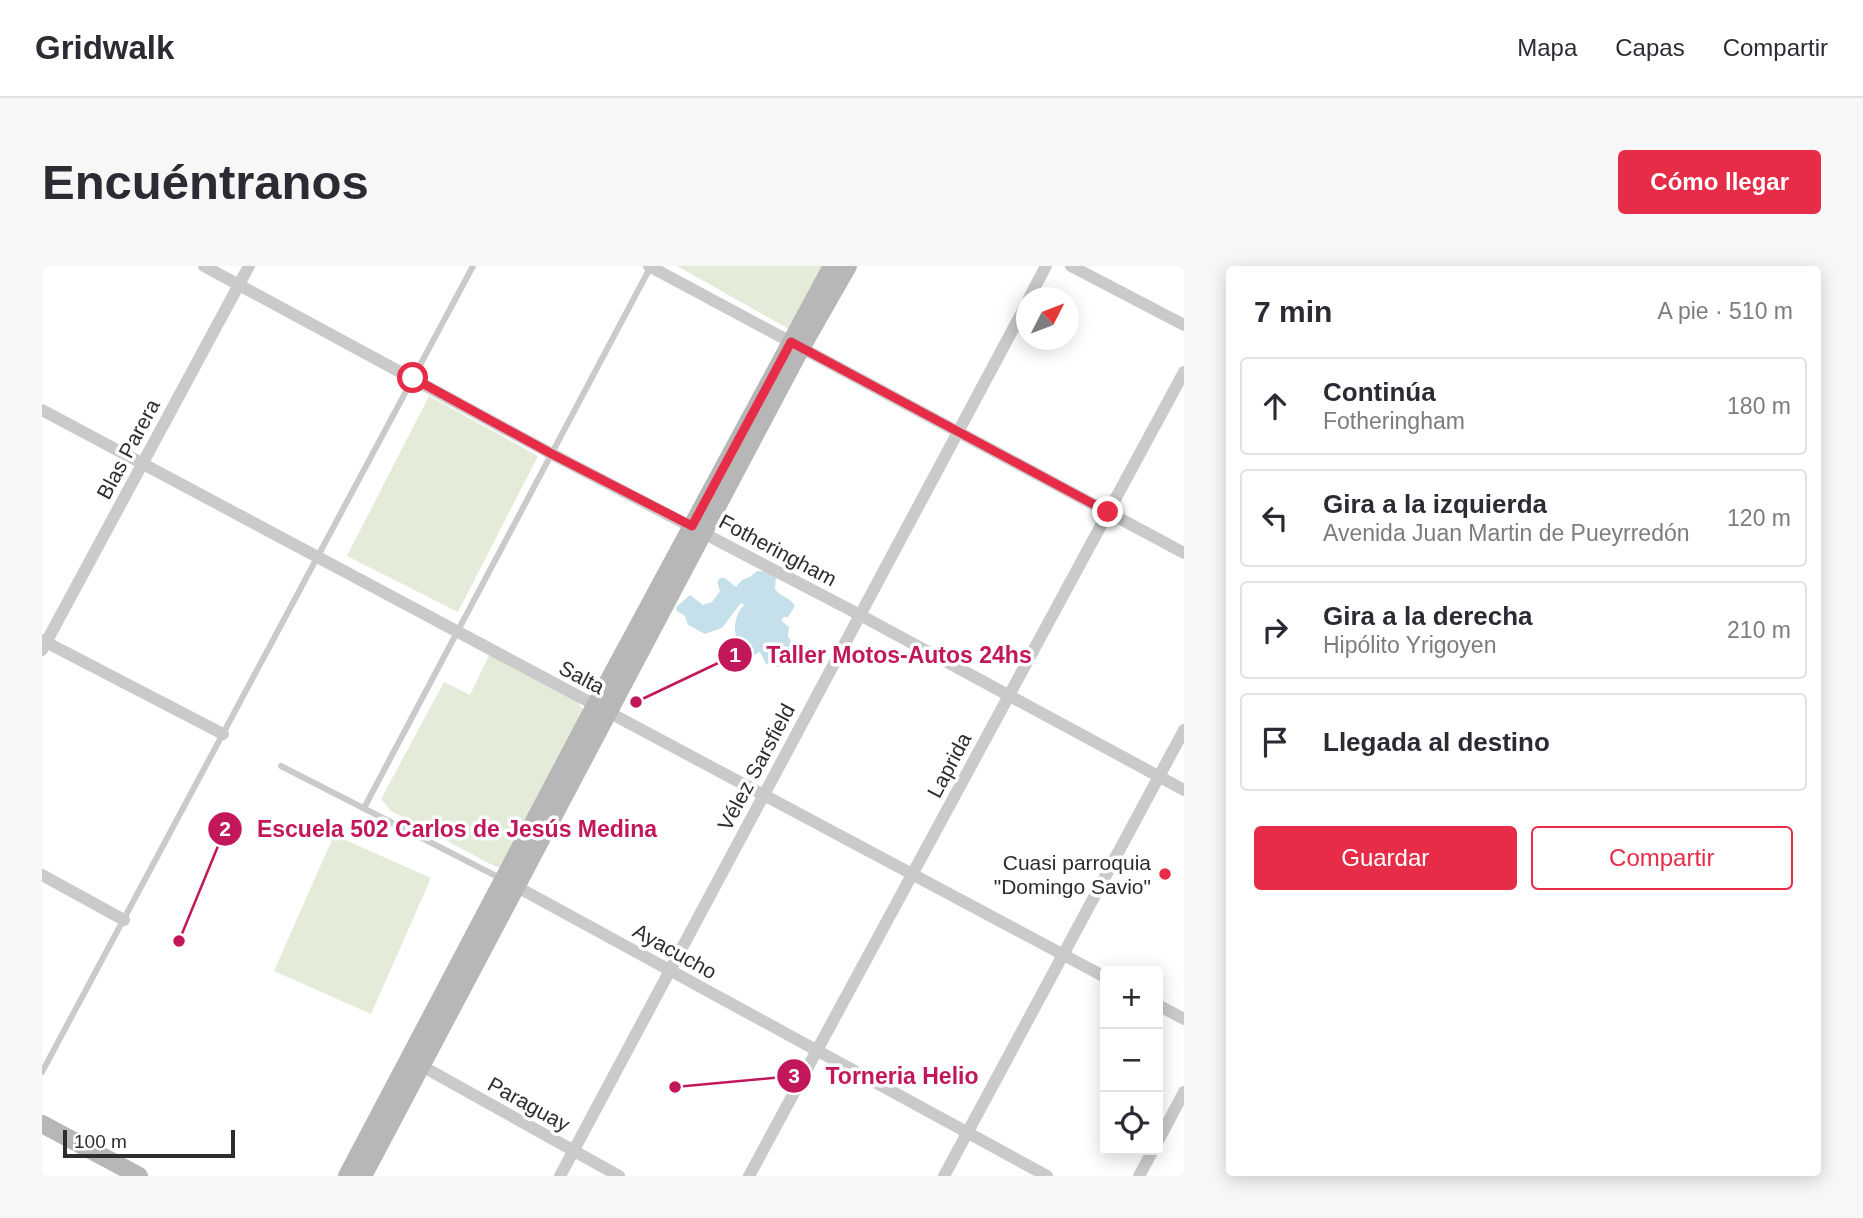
<!DOCTYPE html>
<html lang="es">
<head>
<meta charset="utf-8">
<style>
  body { margin:0; font-family:Arial,sans-serif; background:#f7f7f7; color:#2b2b33 }
  .controls { position:absolute; right:21px; bottom:21px; display:grid; overflow:hidden; border-radius:7px; box-shadow:0 4px 18px #0003 }
  .controls button { width:63px; height:63px; display:grid; place-items:center; padding:0; border:0; border-bottom:2px solid #e1e1e2; background:#fff; color:#2b2b33; font:35px sans-serif }
  .compass { position:absolute; left:974px; top:21px; width:63px; height:63px; border-radius:50%; background:#fff; box-shadow:0 4px 18px #0003; rotate:48deg }
  .scale { position:absolute; left:21px; bottom:18px; width:172px; box-sizing:border-box; padding-left:7px; border:4px solid #2d2d2d; border-top:0; font-size:19px; line-height:24px; white-space:nowrap; color:#2d2d2d; -webkit-text-stroke:5px #fff; paint-order:stroke }
  .stop { position:absolute; width:21px; height:21px; margin:-16px; border:5px solid #e62c47; border-radius:50%; background:#fff }
  .stop.end { background:#e62c47; border-color:#fff; box-shadow:0 2px 7px #0008 }
  .list { margin:0; padding:0; list-style:none }
  h2 { display:flex; justify-content:space-between; align-items:center; height:91px; margin:0; padding:0 28px; font-size:30px }
  h2 small { font-size:23px; font-weight:400; color:#7c7c81 }
  .list li { display:grid; grid-template-columns:46px 1fr auto; gap:21px; align-items:center; box-sizing:border-box; height:98px; margin:0 14px 14px; padding:0 14px; border:2px solid #e1e1e2; border-radius:7px }
  .list b { display:block; font-size:26px; white-space:nowrap }
  .list p { margin:0; font-size:23px; white-space:nowrap; color:#7c7c81 }
  .list em { font-size:23px; font-style:normal; color:#7c7c81 }
  .actions { display:flex; gap:14px; padding:21px 28px }
  .actions a { flex:1; padding:16px 0; border:2px solid #e62c47; border-radius:7px; text-align:center; font-size:24px; color:#e62c47 }
  .actions .main { background:#e62c47; color:#fff }
  .icon { flex:none; width:38px; height:38px; fill:none; stroke:currentColor; stroke-width:2; stroke-linecap:round; stroke-linejoin:round }
  .map { position:relative; flex:none; width:1142px; height:910px; overflow:hidden; border-radius:7px }
  header { display:flex; align-items:center; gap:42px; box-sizing:border-box; height:98px; padding:0 35px; background:#fff; border-bottom:2px solid #e1e1e2 }
  header strong { font-size:33px }
  nav { display:flex; gap:38px; margin-inline-start:auto; font-size:24px }
  .intro { display:flex; align-items:center; justify-content:space-between; box-sizing:border-box; height:168px; padding:0 42px }
  h1 { margin:0; font-size:49px }
  .button { padding:18px 32px; border-radius:7px; background:#e62c47; color:#fff; font-size:24px; font-weight:700 }
  main { display:flex; gap:42px; padding:0 42px }
  aside { flex:1; background:#fff; border-radius:7px; box-shadow:0 4px 18px #0003 }
  .map>svg:first-child { display:block }
</style>
</head>
<body>
<header>
<strong>Gridwalk</strong>
<nav><a>Mapa</a><a>Capas</a><a>Compartir</a></nav>
</header>
<div class="intro"><h1>Encuéntranos</h1><a class="button">Cómo llegar</a></div>
<main>
<div class="map">
<svg width="1142" height="910" viewBox="0 0 1142 910">
  <rect width="100%" height="100%" fill="#fff"/>
  <g fill="#e4ebd9">
    <path d="M635,0H783L747,63Z"/>
    <path d="M387,130L496,190L416,346L305,290Z"/>
    <path d="M447,389L533,432L543,446L465,600L454,601L349,545L339,533L402,416L428,429Z"/>
    <path d="M292,569L389,612L329,748L232,705Z"/>
  </g>
  <path fill="#c5dfeb" d="M715,305L731,306L734,310L733,323C739,331 748,331 753,340L746,351H741L740,355L747,361L746,370L753,382L738,400L734,401L724,398L718,386L710,390C690,380 688,354 702,339L699,337L680,362L663,368L646,359L643,350L635,345L634,341L648,329L661,339L670,336L678,325L675,316L678,312H683L694,321L700,314L708,311Z"/>
  <g fill="none" stroke-linecap="round" stroke-linejoin="round">
    <g stroke="#cacaca" stroke-width="6">
      <path d="M239,500L460,613"/>
      <path d="M322,542L609,0"/>
      <path d="M0,806L431,0"/>
    </g>
    <g stroke="#cacaca" stroke-width="12">
      <path d="M162,0L510,188L818,349L1142,524"/>
      <path d="M607,0L1142,287"/>
      <path d="M1029,0L1142,59"/>
      <path d="M987,32L1004,0"/>
      <path d="M0,144L1063,711"/>
      <path d="M0,374L181,468"/>
      <path d="M0,384L207,0"/>
      <path d="M0,609L82,654"/>
      <path d="M468,617L1005,910"/>
      <path d="M1116,739L1142,753"/>
      <path d="M378,799L577,910"/>
      <path d="M1116,875L1142,826"/>
      <path d="M518,910L985,37"/>
      <path d="M707,910L1142,106"/>
      <path d="M902,910L1142,464"/>
      <path d="M1097,910L1111,884"/>
    </g>
    <g stroke="#b7b7b7" stroke-width="18">
      <path d="M0,858L97,910"/>
      <path d="M305,910L547,451L790,0"/>
      <path d="M321,910L758,84L806,0"/>
    </g>
  </g>
  <g fill="none" stroke-linecap="round" stroke-linejoin="round">
    <path stroke="#e62c47" stroke-width="9" d="M371,112L510,188L650,260L749,76L1066,246"/>
  </g>
  <circle fill="#e62c47" stroke="#fff" stroke-width="2.5" cx="1123" cy="608" r="7"/>
  <g text-anchor="middle" dominant-baseline="central" stroke-width="7" stroke-linejoin="round" paint-order="stroke">
    <g font-size="21" fill="#2d2d2d" stroke="#fff">
      <text transform="translate(86 183) rotate(-62)">Blas Parera</text>
      <text transform="translate(736 284) rotate(28)">Fotheringham</text>
      <text transform="translate(540 411) rotate(28)">Salta</text>
      <text transform="translate(907 499) rotate(-62)">Laprida</text>
      <text transform="translate(714 501) rotate(-62)">Vélez Sarsfield</text>
      <text transform="translate(633 685) rotate(29)">Ayacucho</text>
      <text transform="translate(487 838) rotate(29)">Paraguay</text>
    </g>
    <g font-size="21" fill="#2d2d2d" stroke="#fff" text-anchor="end">
      <text x="1109" y="596">Cuasi parroquia<tspan x="1109" dy="24">"Domingo Savio"</tspan></text>
    </g>
  </g>
  <path fill="none" stroke="#c2185b" stroke-width="2.5" d="M594 436L693 389M137 675L183 563M633 821L752 810"/>
  <g fill="#c2185b" stroke="#fff" stroke-width="2.5">
    <circle cx="594" cy="436" r="7"/>
    <circle cx="137" cy="675" r="7"/>
    <circle cx="633" cy="821" r="7"/>
    <circle cx="693" cy="389" r="18"/>
    <circle cx="183" cy="563" r="18"/>
    <circle cx="752" cy="810" r="18"/>
  </g>
  <g font-size="21" text-anchor="middle" font-weight="bold" fill="#fff">
    <text x="693" y="396">1</text>
    <text x="183" y="570">2</text>
    <text x="752" y="817">3</text>
  </g>
  <g font-size="23" text-anchor="middle" font-weight="bold" fill="#c2185b" stroke="#fff" stroke-width="7" stroke-linejoin="round" paint-order="stroke">
    <text x="857" y="397">Taller Motos-Autos 24hs</text>
    <text x="415" y="571">Escuela 502 Carlos de Jesús Medina</text>
    <text x="860" y="818">Torneria Helio</text>
  </g>
</svg>
<div class="controls">
<button>+</button>
<button>−</button>
<button><svg class="icon" aria-label="locate" viewBox="0 0 24 24"><circle cx="12" cy="12" r="6"/><path d="M12 2v4M12 18v4M2 12h4M18 12h4"/></svg></button>
</div>
<svg class="compass" viewBox="-18 -18 36 36"><path d="M0-13l5 13h-10z" fill="#e53935"/><path d="M0 13l5-13h-10z" fill="#7c7c81"/></svg>
<div class="scale">100 m</div>
<div class="stop" style="left:371px;top:112px"></div>
<div class="stop end" style="left:1066px;top:246px"></div>
</div>
<aside>
<h2>7 min<small>A pie · 510 m</small></h2>
<ul class="list">
<li><svg class="icon" aria-label="ahead" viewBox="0 0 24 24"><path d="M12 20V5M6 11l6-6 6 6"/></svg><div><b>Continúa</b><p>Fotheringham</p></div><em>180 m</em></li>
<li><svg class="icon" aria-label="left" viewBox="0 0 24 24"><path d="M17 20v-9H6M10 6l-5 5 5 5"/></svg><div><b>Gira a la izquierda</b><p>Avenida Juan Martin de Pueyrredón</p></div><em>120 m</em></li>
<li><svg class="icon" aria-label="right" viewBox="0 0 24 24"><path d="M7 20v-9h11M14 6l5 5-5 5"/></svg><div><b>Gira a la derecha</b><p>Hipólito Yrigoyen</p></div><em>210 m</em></li>
<li><svg class="icon" aria-label="arrive" viewBox="0 0 24 24"><path d="M6 21V4h12l-3 4 3 4H6"/></svg><div><b>Llegada al destino</b></div></li>
</ul>
<div class="actions"><a class="main">Guardar</a><a>Compartir</a></div>
</aside>
</main>
</body>
</html>
